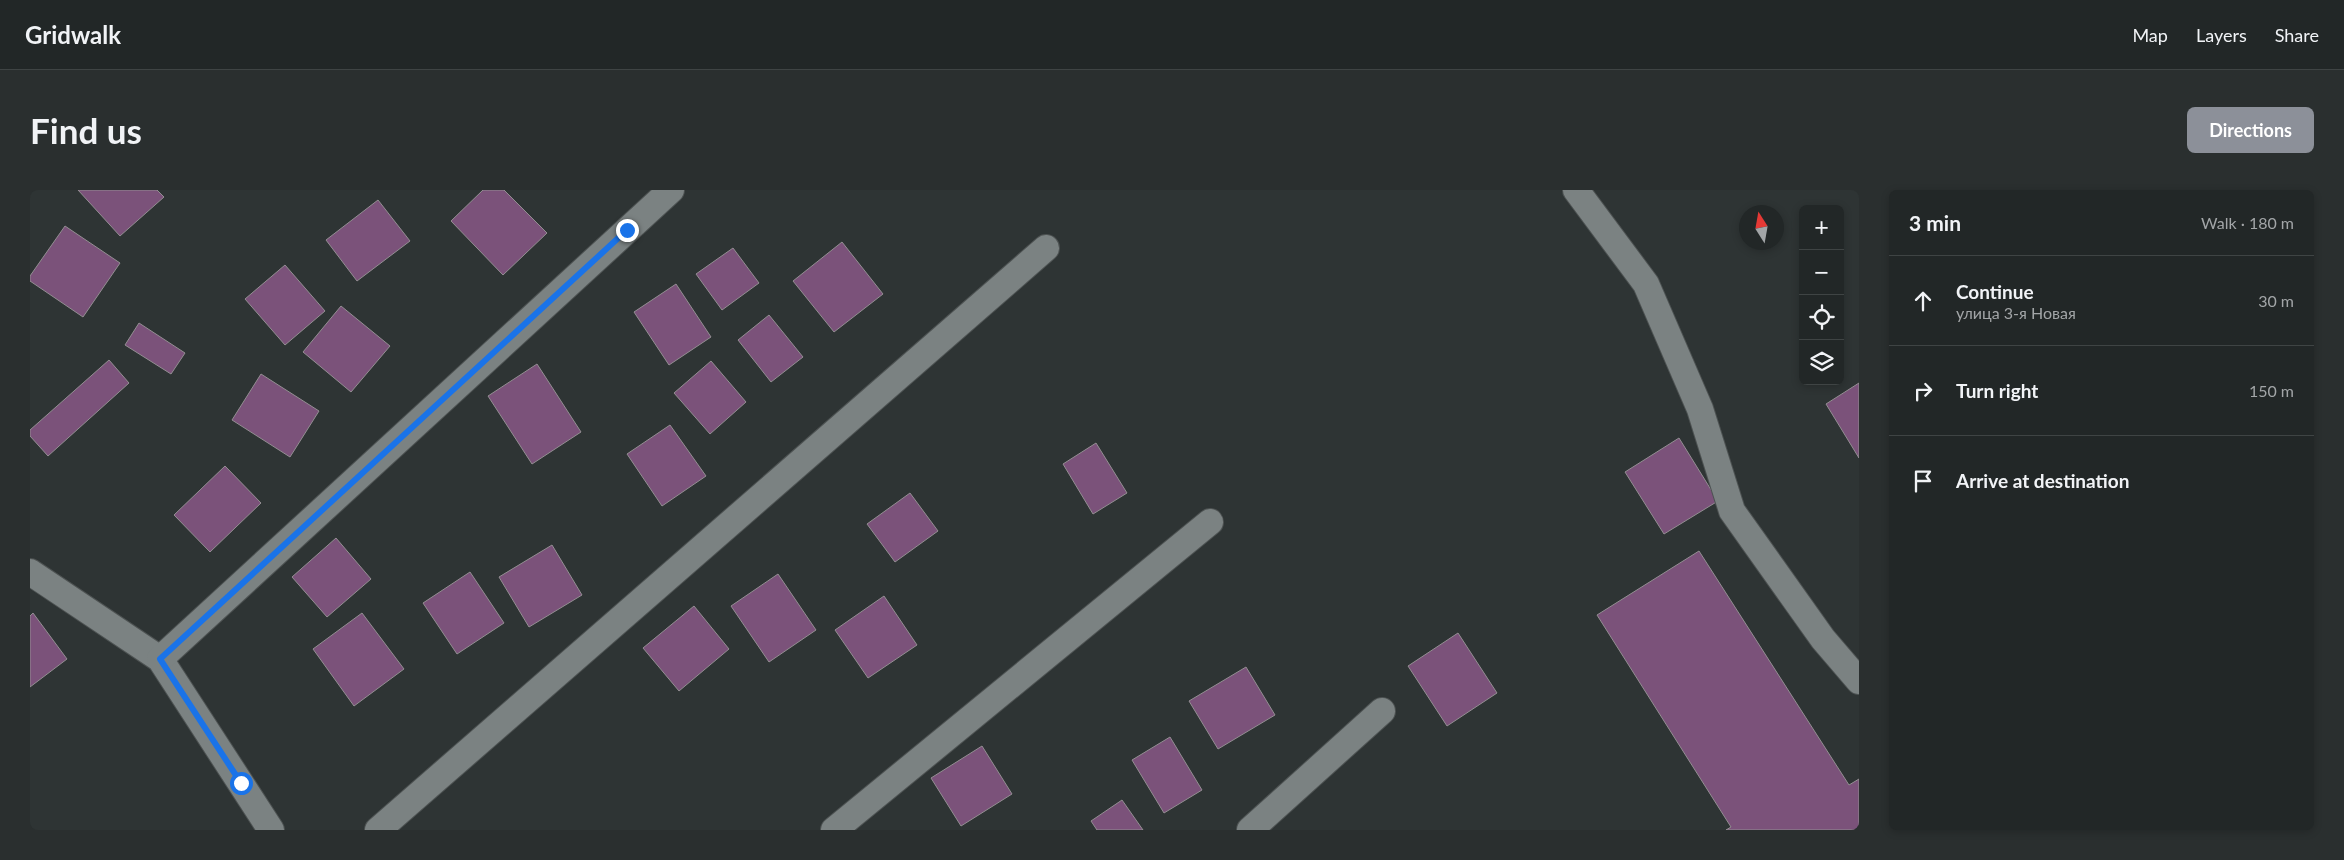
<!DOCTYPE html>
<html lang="en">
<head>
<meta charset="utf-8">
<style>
  body { margin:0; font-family:Lato,sans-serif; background:#2a2f2f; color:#f1f3f6 }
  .controls { position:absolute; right:15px; top:15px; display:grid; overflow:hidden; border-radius:8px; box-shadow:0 2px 8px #0003 }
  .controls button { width:45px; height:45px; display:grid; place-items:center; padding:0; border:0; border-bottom:1px solid #3f4444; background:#222727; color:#f1f3f6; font:25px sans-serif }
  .compass { position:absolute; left:1709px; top:15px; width:45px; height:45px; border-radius:50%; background:#222727; box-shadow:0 2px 8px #0003; rotate:349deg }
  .stop { position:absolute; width:15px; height:15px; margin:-11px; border:4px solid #1a73e8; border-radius:50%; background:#fff }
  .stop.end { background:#1a73e8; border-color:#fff; box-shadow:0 1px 5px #0008 }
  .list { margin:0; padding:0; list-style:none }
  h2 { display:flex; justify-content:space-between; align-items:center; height:65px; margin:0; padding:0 20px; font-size:21px }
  h2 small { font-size:16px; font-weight:400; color:#a2a5a7 }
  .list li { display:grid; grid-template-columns:32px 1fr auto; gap:15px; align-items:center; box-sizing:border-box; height:90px; padding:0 20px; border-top:1px solid #3f4444 }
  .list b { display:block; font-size:19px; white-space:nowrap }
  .list p { margin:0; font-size:16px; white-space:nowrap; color:#a2a5a7 }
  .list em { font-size:16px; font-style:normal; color:#a2a5a7 }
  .icon { flex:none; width:28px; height:28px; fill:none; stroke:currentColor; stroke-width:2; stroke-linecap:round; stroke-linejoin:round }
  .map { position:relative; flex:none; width:1829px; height:640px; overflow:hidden; border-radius:8px }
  header { display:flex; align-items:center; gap:30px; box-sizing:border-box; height:70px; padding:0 25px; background:#222727; border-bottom:1px solid #3f4444 }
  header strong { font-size:24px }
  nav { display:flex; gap:28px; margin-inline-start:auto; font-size:18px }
  .intro { display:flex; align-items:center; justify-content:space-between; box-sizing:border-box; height:120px; padding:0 30px }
  h1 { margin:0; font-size:35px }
  .button { padding:12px 22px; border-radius:8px; background:#8c9099; color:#fff; font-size:18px; font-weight:700 }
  main { display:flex; gap:30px; padding:0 30px }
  aside { flex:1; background:#222727; border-radius:8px; box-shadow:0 2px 8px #0003 }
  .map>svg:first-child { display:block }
</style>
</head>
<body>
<header>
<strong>Gridwalk</strong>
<nav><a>Map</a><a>Layers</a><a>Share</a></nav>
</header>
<div class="intro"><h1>Find us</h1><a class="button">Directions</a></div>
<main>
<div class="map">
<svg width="1829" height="640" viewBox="0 0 1829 640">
  <rect width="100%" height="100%" fill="#2e3434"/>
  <g fill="#7b527a" stroke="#938e92">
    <path d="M48,0H127L134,7L90,46Z"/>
    <path d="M453,0H474L517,43L473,85L421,31Z"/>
    <path d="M348,10L380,51L327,91L296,50Z"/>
    <path d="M35,36L90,73L53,127L0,91V86Z"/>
    <path d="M812,52L853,104L804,142L763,91Z"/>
    <path d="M703,58L729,93L692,120L666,84Z"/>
    <path d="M255,75L295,121L255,155L215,109Z"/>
    <path d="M646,94L681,147L639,175L604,122Z"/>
    <path d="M311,116L360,156L321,202L273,162Z"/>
    <path d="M739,125L773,167L741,192L708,150Z"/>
    <path d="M109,133L155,163L141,184L95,155Z"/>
    <path d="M79,170L99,193L18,266L0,246V240Z"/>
    <path d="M681,171L716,212L680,244L644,203Z"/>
    <path d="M507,174L551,242L502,274L458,206Z"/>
    <path d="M231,184L289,221L260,267L202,230Z"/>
    <path d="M1829,193V268L1796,214Z"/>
    <path d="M640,235L676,286L632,316L597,264Z"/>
    <path d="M1649,248L1688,311L1634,344L1595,282Z"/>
    <path d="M1066,253L1097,303L1063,324L1033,274Z"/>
    <path d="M195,276L231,313L180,362L144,325Z"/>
    <path d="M880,303L908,341L865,372L837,334Z"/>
    <path d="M306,348L341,389L297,427L262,387Z"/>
    <path d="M522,355L552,405L499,437L469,387Z"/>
    <path d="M1669,361L1819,595L1829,589V640H1696L1701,637L1567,425Z"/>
    <path d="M440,382L474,433L427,464L393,413Z"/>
    <path d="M748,384L786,440L739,472L701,416Z"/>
    <path d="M854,406L887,455L838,488L805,440Z"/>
    <path d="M664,416L699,459L649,501L613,458Z"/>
    <path d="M3,423L37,469L0,497V426Z"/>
    <path d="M332,423L374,479L324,516L283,459Z"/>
    <path d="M1428,443L1467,503L1417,536L1378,476Z"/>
    <path d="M1216,477L1245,525L1188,559L1159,511Z"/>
    <path d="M1140,547L1172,600L1134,623L1102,570Z"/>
    <path d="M952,556L982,604L931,636L901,588Z"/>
    <path d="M1092,610L1113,640H1067L1061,631Z"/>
  </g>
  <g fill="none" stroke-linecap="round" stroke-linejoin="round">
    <g stroke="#4d5252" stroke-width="28">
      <g id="street">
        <path d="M1546,0L1616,94L1670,219L1702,321L1793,449L1829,491"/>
        <path d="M0,382L130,469L241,640"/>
        <path d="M130,469L641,0"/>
        <path d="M348,640L1016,58"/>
        <path d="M804,640L1180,332"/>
        <path d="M1220,640L1352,521"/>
      </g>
    </g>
    <use href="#street" stroke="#7b8282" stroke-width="26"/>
  </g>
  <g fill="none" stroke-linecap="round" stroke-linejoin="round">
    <path stroke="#1a73e8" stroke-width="6" d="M211,593L130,469L597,40"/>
  </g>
</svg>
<div class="controls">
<button>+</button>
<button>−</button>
<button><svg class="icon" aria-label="locate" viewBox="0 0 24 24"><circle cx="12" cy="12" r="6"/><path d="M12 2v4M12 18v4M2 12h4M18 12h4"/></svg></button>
<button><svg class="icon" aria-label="layers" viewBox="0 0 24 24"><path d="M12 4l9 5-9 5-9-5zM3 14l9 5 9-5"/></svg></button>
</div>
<svg class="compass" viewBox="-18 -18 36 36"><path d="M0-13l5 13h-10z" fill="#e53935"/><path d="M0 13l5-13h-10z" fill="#a2a5a7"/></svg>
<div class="stop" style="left:211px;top:593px"></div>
<div class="stop end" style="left:597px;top:40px"></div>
</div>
<aside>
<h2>3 min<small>Walk · 180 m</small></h2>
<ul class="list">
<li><svg class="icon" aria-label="ahead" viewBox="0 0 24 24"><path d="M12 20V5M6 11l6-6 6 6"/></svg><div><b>Continue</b><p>улица 3-я Новая</p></div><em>30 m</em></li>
<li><svg class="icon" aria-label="right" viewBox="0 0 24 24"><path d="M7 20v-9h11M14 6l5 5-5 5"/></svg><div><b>Turn right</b></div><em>150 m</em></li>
<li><svg class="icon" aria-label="arrive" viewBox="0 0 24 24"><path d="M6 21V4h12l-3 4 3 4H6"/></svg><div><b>Arrive at destination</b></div></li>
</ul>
</aside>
</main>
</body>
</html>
